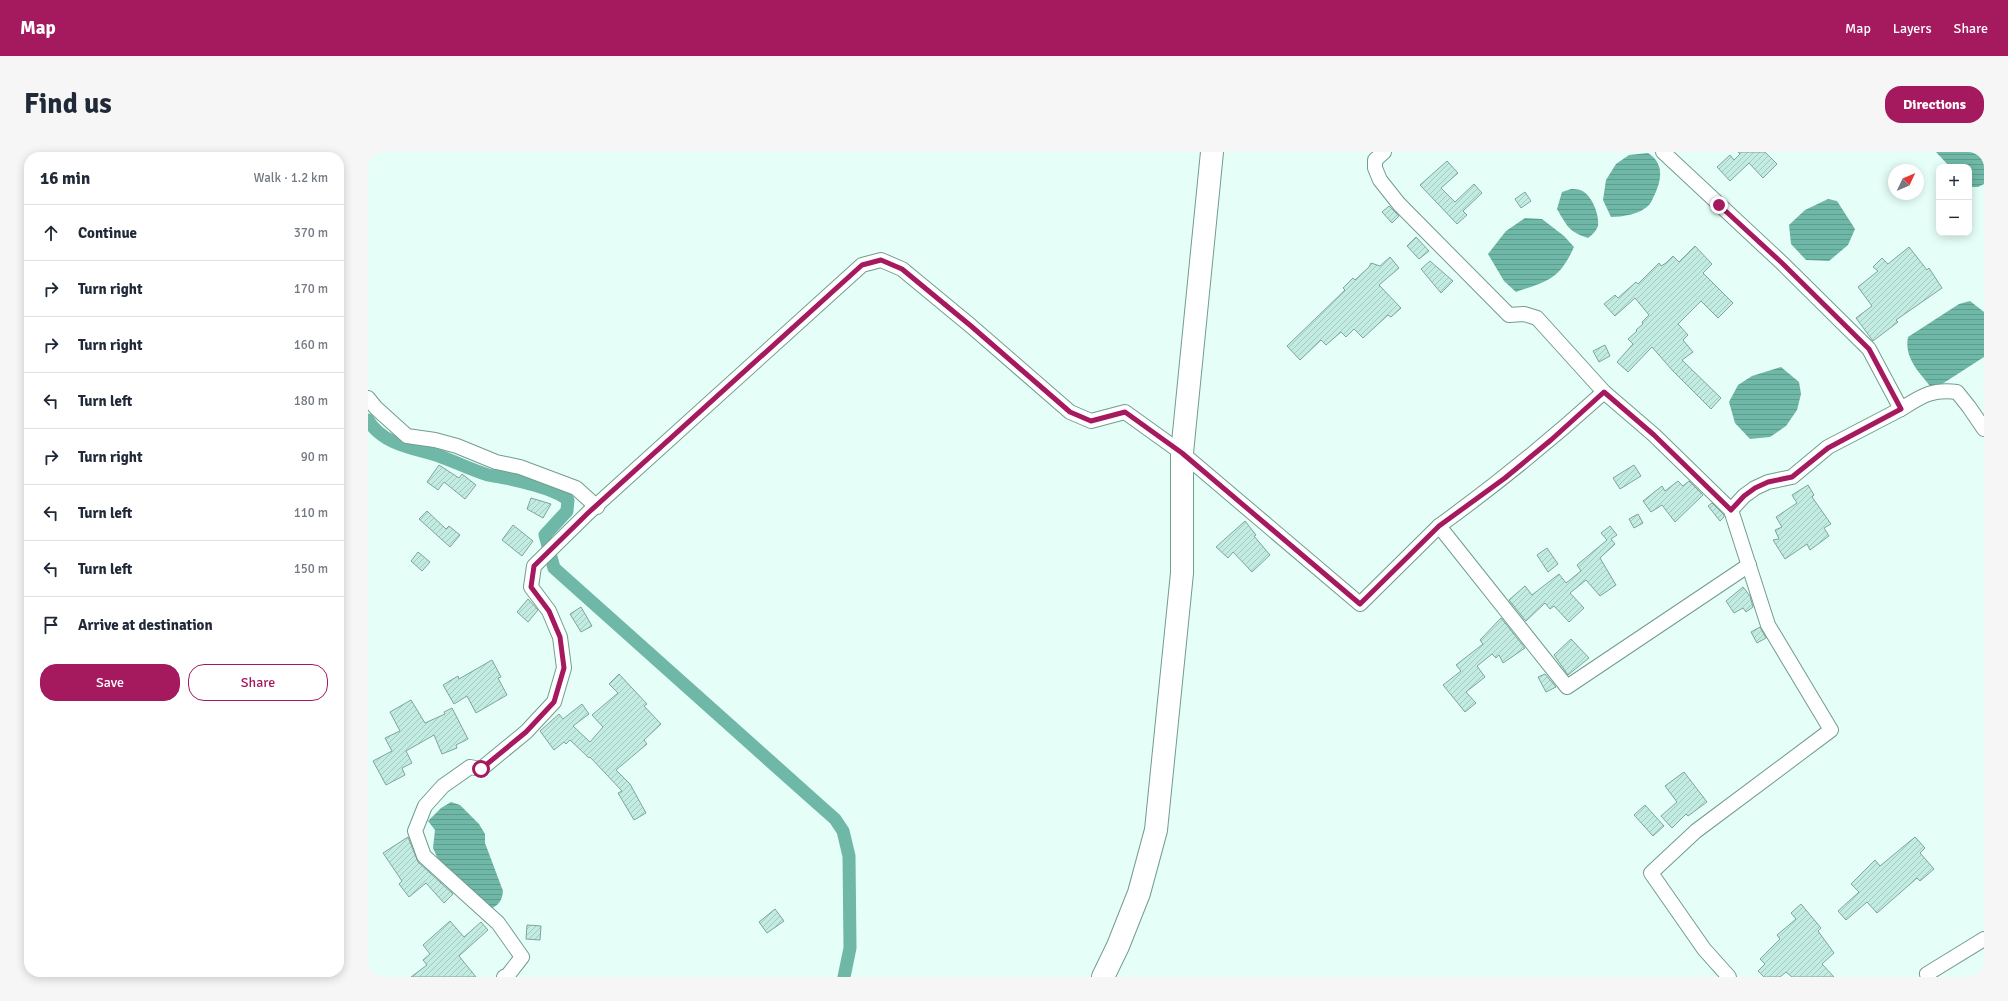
<!DOCTYPE html>
<html lang="en">
<head>
<meta charset="utf-8">
<style>
  body { margin:0; font-family:Signika,sans-serif; background:#f6f6f7; color:#1f2937 }
  .controls { position:absolute; right:12px; top:12px; display:grid; overflow:hidden; border-radius:8px; box-shadow:0 2px 10px #0003 }
  .controls button { width:36px; height:36px; display:grid; place-items:center; padding:0; border:0; border-bottom:1px solid #e0e1e3; background:#fff; color:#1f2937; font:20px sans-serif }
  .compass { position:absolute; left:1520px; top:12px; width:36px; height:36px; border-radius:50%; background:#fff; box-shadow:0 2px 10px #0003; rotate:46deg }
  .stop { position:absolute; width:12px; height:12px; margin:-9px; border:3px solid #a5195f; border-radius:50%; background:#fff }
  .stop.end { background:#a5195f; border-color:#fff; box-shadow:0 1px 4px #0008 }
  .list { margin:0; padding:0; list-style:none }
  h2 { display:flex; justify-content:space-between; align-items:center; height:52px; margin:0; padding:0 16px; font-size:17px }
  h2 small { font-size:13px; font-weight:400; color:#747a83 }
  .list li { display:grid; grid-template-columns:26px 1fr auto; gap:12px; align-items:center; box-sizing:border-box; height:56px; padding:0 16px; border-top:1px solid #e0e1e3 }
  .list b { display:block; font-size:15px; white-space:nowrap }
  .list em { font-size:13px; font-style:normal; color:#747a83 }
  .actions { display:flex; gap:8px; padding:12px 16px }
  .actions a { flex:1; padding:9px 0; border:1px solid #a5195f; border-radius:16px; text-align:center; font-size:14px; color:#a5195f }
  .actions .main { background:#a5195f; color:#fff }
  .icon { flex:none; width:22px; height:22px; fill:none; stroke:currentColor; stroke-width:2; stroke-linecap:round; stroke-linejoin:round }
  .map { position:relative; flex:none; width:1616px; height:825px; overflow:hidden; border-radius:16px }
  header { display:flex; align-items:center; gap:24px; box-sizing:border-box; height:56px; padding:0 20px; background:#a5195f; color:#fff }
  header strong { font-size:19px }
  nav { display:flex; gap:22px; margin-inline-start:auto; font-size:14px }
  .intro { display:flex; align-items:center; justify-content:space-between; box-sizing:border-box; height:96px; padding:0 24px }
  h1 { margin:0; font-size:28px }
  .button { padding:10px 18px; border-radius:16px; background:#a5195f; color:#fff; font-size:14px; font-weight:700 }
  main { display:flex; gap:24px; padding:0 24px }
  aside { flex:1; background:#fff; border-radius:16px; box-shadow:0 2px 10px #0003 }
  .map>svg:first-child { display:block }
</style>
</head>
<body>
<header>
<strong>Map</strong>
<nav><a>Map</a><a>Layers</a><a>Share</a></nav>
</header>
<div class="intro"><h1>Find us</h1><a class="button">Directions</a></div>
<main>
<aside>
<h2>16 min<small>Walk · 1.2 km</small></h2>
<ul class="list">
<li><svg class="icon" aria-label="ahead" viewBox="0 0 24 24"><path d="M12 20V5M6 11l6-6 6 6"/></svg><div><b>Continue</b></div><em>370 m</em></li>
<li><svg class="icon" aria-label="right" viewBox="0 0 24 24"><path d="M7 20v-9h11M14 6l5 5-5 5"/></svg><div><b>Turn right</b></div><em>170 m</em></li>
<li><svg class="icon" aria-label="right" viewBox="0 0 24 24"><path d="M7 20v-9h11M14 6l5 5-5 5"/></svg><div><b>Turn right</b></div><em>160 m</em></li>
<li><svg class="icon" aria-label="left" viewBox="0 0 24 24"><path d="M17 20v-9H6M10 6l-5 5 5 5"/></svg><div><b>Turn left</b></div><em>180 m</em></li>
<li><svg class="icon" aria-label="right" viewBox="0 0 24 24"><path d="M7 20v-9h11M14 6l5 5-5 5"/></svg><div><b>Turn right</b></div><em>90 m</em></li>
<li><svg class="icon" aria-label="left" viewBox="0 0 24 24"><path d="M17 20v-9H6M10 6l-5 5 5 5"/></svg><div><b>Turn left</b></div><em>110 m</em></li>
<li><svg class="icon" aria-label="left" viewBox="0 0 24 24"><path d="M17 20v-9H6M10 6l-5 5 5 5"/></svg><div><b>Turn left</b></div><em>150 m</em></li>
<li><svg class="icon" aria-label="arrive" viewBox="0 0 24 24"><path d="M6 21V4h12l-3 4 3 4H6"/></svg><div><b>Arrive at destination</b></div></li>
</ul>
<div class="actions"><a class="main">Save</a><a>Share</a></div>
</aside>
<div class="map">
<svg width="1616" height="825" viewBox="0 0 1616 825">
  <defs>
    <pattern id="water-rules" width="6" height="5" patternUnits="userSpaceOnUse"><rect width="6" height="5" fill="#6fb7a6"/><path d="M0 2.5h6" fill="none" stroke="#5e9c8e"/></pattern>
    <pattern id="building-hatch" width="6" height="6" patternUnits="userSpaceOnUse"><rect width="6" height="6" fill="#c2ece1"/><path d="M-1 1l2-2M0 6l6-6M5 7l2-2" fill="none" stroke="#a5c9c0"/></pattern>
  </defs>
  <rect width="100%" height="100%" fill="#e5fef7"/>
  <g fill="url(#water-rules)">
    <path d="M1568,0H1616V32L1610,35H1601V15H1582Z"/>
    <path d="M1280,1C1296,11 1294,27 1287,42C1285,45 1284,50 1281,53C1273,62 1254,65 1243,65L1235,48L1238,28L1248,12L1261,3Z"/>
    <path d="M1203,37C1206,37 1209,37 1212,38C1223,41 1232,63 1230,74C1228,79 1225,82 1220,86C1201,80 1199,74 1189,57L1194,40Z"/>
    <path d="M1460,47L1469,49L1487,77L1480,93L1461,109L1438,108L1423,92L1421,73L1437,58Z"/>
    <path d="M1157,66L1174,67L1196,84L1206,95C1191,128 1180,129 1148,140L1136,129L1120,102L1138,79Z"/>
    <path d="M1602,149L1616,160V205L1571,234L1563,235C1551,220 1536,206 1540,185L1591,152Z"/>
    <path d="M1413,215L1431,230L1433,242L1429,258L1418,274L1402,285L1382,287L1367,271L1361,250L1370,233L1384,224Z"/>
    <path d="M83,650L92,653L111,672L117,682V691L135,739C134,749 131,753 122,757L97,736L70,707L65,696L67,678L60,669L73,656Z"/>
  </g>
  <g fill="none" stroke-linecap="round" stroke-linejoin="round">
    <path stroke="#6fb7a6" stroke-width="13" d="M0,268C15,293 46,296 71,304C88,310 103,318 120,323C124,324 128,324 132,325C149,328 188,337 200,348L199,359L177,383L186,416L450,652L467,667L475,679L481,704L482,796L476,825"/>
  </g>
  <g fill="url(#building-hatch)" stroke="#7da69b">
    <path d="M1370,0H1397L1409,12L1395,26L1381,11L1362,29L1349,15L1362,3L1366,8L1372,2Z"/>
    <path d="M1079,9L1090,21L1073,36L1087,50L1106,32L1114,41L1095,59L1099,63L1089,72L1052,33Z"/>
    <path d="M1157,40L1163,49L1153,56L1147,47Z"/>
    <path d="M1021,54L1031,64L1024,71L1014,60Z"/>
    <path d="M1048,85L1061,99L1051,107L1039,94Z"/>
    <path d="M1327,94L1344,112L1335,121L1365,151L1350,166L1333,149L1310,172L1320,183L1315,188L1325,200L1314,208L1353,246L1343,257L1304,218L1284,195L1260,220L1249,210L1265,192L1260,187L1269,179L1268,178L1275,172L1274,170L1281,163L1267,146L1247,164L1236,152L1247,143L1250,146L1268,130L1270,132L1291,111L1293,114L1298,111L1305,104L1311,110Z"/>
    <path d="M1541,95L1559,118L1561,116L1574,136L1528,168L1530,170L1505,189L1488,166L1504,154L1490,135L1510,119L1505,115L1514,106L1520,112Z"/>
    <path d="M1022,105L1031,116L1011,133L1033,156L1023,165L1020,163L995,186L986,177L978,185L973,180L958,193L953,188L932,208L919,194L977,138L975,136L985,126L987,128L1001,115L1003,111L1012,114Z"/>
    <path d="M1062,109L1085,129L1073,141L1053,117Z"/>
    <path d="M1237,193L1242,204L1231,210L1225,199Z"/>
    <path d="M71,313L91,326L94,322L108,333L97,347L76,330L70,338L59,330Z"/>
    <path d="M1266,313L1273,324L1252,337L1245,326Z"/>
    <path d="M1310,329L1315,334L1321,329L1335,343L1307,370L1294,353L1283,360L1275,349L1294,334L1297,339Z"/>
    <path d="M1440,333L1446,343L1444,345L1463,372L1456,376L1461,384L1442,398L1439,392L1417,407L1405,388L1411,387L1407,378L1414,375L1408,365L1429,351L1424,343Z"/>
    <path d="M163,346L183,352L175,366L159,357Z"/>
    <path d="M1344,351L1356,363V365L1352,369L1340,354Z"/>
    <path d="M59,359L78,377L81,374L92,383L82,395L51,367Z"/>
    <path d="M1270,362L1275,371L1266,376L1261,367Z"/>
    <path d="M877,369L888,383L886,384L902,403L884,420L865,400L860,406L848,395Z"/>
    <path d="M145,373L165,389L154,404L134,388Z"/>
    <path d="M1242,374L1249,383L1243,387L1247,392L1232,406L1248,433L1232,444L1218,428L1202,441L1216,456L1201,470L1186,454L1182,457L1177,451L1158,469L1141,448L1157,434L1164,443L1191,422L1198,431L1213,419L1209,413L1239,388L1233,381Z"/>
    <path d="M1179,396L1190,412L1180,420L1169,403Z"/>
    <path d="M50,400L62,410L54,419L43,409Z"/>
    <path d="M1375,435L1382,444L1385,455L1378,460L1375,456L1366,461L1358,449Z"/>
    <path d="M160,447L170,458L160,470L149,460Z"/>
    <path d="M213,455L224,474L213,480L202,462Z"/>
    <path d="M1133,466L1157,496L1135,511L1131,503L1128,506L1124,502L1109,514L1117,525L1098,540L1108,551L1097,560L1075,533L1093,519L1088,513L1115,492L1112,488Z"/>
    <path d="M1392,475L1398,486L1389,491L1383,480Z"/>
    <path d="M1203,487L1221,506L1200,523L1186,503Z"/>
    <path d="M124,508L133,525L130,526L139,543L108,561L99,544L86,552L75,533L90,524L91,527Z"/>
    <path d="M251,522L279,552L276,554L293,572L276,588L279,592L248,618L262,632L278,661L266,668L250,641L254,639L222,605L221,606L202,588L198,592L196,590L186,598L172,579L191,562L195,567L214,552L221,562L205,574L222,590L235,575L224,563L250,541L241,532Z"/>
    <path d="M1177,522L1188,535L1178,540L1170,525Z"/>
    <path d="M43,548L57,571L77,562L76,560L84,556L100,587L88,593L89,596L74,602L66,583L38,599L44,611L34,616L37,623L18,633L5,609L24,599L17,586L32,579L22,560Z"/>
    <path d="M1316,620L1339,650L1320,664L1318,662L1304,676L1293,664L1309,650L1297,634Z"/>
    <path d="M1277,653L1296,674L1285,684L1266,663Z"/>
    <path d="M40,685L50,710L85,742L76,751L58,731L41,745L31,732L34,729L15,701Z"/>
    <path d="M1547,685L1557,696L1552,701L1566,717L1552,729L1549,726L1509,761L1499,750L1478,768L1470,759L1491,740L1483,732L1507,708L1512,714Z"/>
    <path d="M1433,752L1453,776L1450,779L1466,801L1454,812L1466,825H1424L1418,820L1412,825H1396L1390,819L1397,812L1392,807L1412,787L1409,783L1428,767L1423,761Z"/>
    <path d="M407,757L416,769L399,781L391,770Z"/>
    <path d="M82,769L96,785L113,770L120,778L91,804L108,825H43L59,813L55,808L62,802L55,793Z"/>
    <path d="M159,773L173,774L172,788L158,787Z"/>
  </g>
  <g fill="none" stroke-linecap="round" stroke-linejoin="round">
    <g stroke="#739c91" stroke-width="16">
      <g id="street">
        <path d="M1016,0L1007,8V16L1012,28L1031,52L1141,163L1156,162L1169,166L1236,240L1286,283L1363,358L1400,473L1463,578L1328,679L1283,721L1336,797L1361,825"/>
        <path d="M1295,0L1414,111L1501,197L1533,257C1554,244 1563,237 1589,240L1601,255L1616,277"/>
        <path d="M0,246L8,256L39,284L67,288L89,294L128,310L152,315L208,336L229,355"/>
        <path d="M1363,358L1376,344L1387,336L1400,330L1424,325L1460,295L1533,257"/>
        <path d="M1071,374C1129,332 1183,288 1236,240"/>
        <path d="M136,825L140,823L154,805L130,771L56,704L47,679L57,654L75,634L102,615L113,617L158,580L186,550L196,516L192,485L181,459L163,435L166,414L220,361L494,113L513,108L534,117L603,174L702,260L723,269L757,260L814,301L992,452L1071,374L1199,535L1381,413"/>
        <path d="M1560,825L1559,822L1616,787"/>
      </g>
    </g>
    <g stroke="#739c91" stroke-width="24">
      <path id="primary" d="M735,825L750,794L771,741L788,678L814,421V301L844,0"/>
    </g>
    <use href="#street" stroke="#fff" stroke-width="14"/>
    <use href="#primary" stroke="#fff" stroke-width="22"/>
  </g>
  <g fill="none" stroke-linecap="round" stroke-linejoin="round">
    <path stroke="#a5195f" stroke-width="5" d="M113,617L158,580L186,550L196,516L192,485L181,459L163,435L166,414L220,361L494,113L513,108L534,117L603,174L702,260L723,269L757,260L814,301L992,452L1071,374L1137,326L1183,288L1236,240L1286,283L1363,358L1376,344L1387,336L1400,330L1424,325L1460,296L1533,257L1501,197L1414,111L1351,53"/>
  </g>
</svg>
<div class="controls">
<button>+</button>
<button>−</button>
</div>
<svg class="compass" viewBox="-18 -18 36 36"><path d="M0-13l5 13h-10z" fill="#e53935"/><path d="M0 13l5-13h-10z" fill="#747a83"/></svg>
<div class="stop" style="left:113px;top:617px"></div>
<div class="stop end" style="left:1351px;top:53px"></div>
</div>
</main>
</body>
</html>
